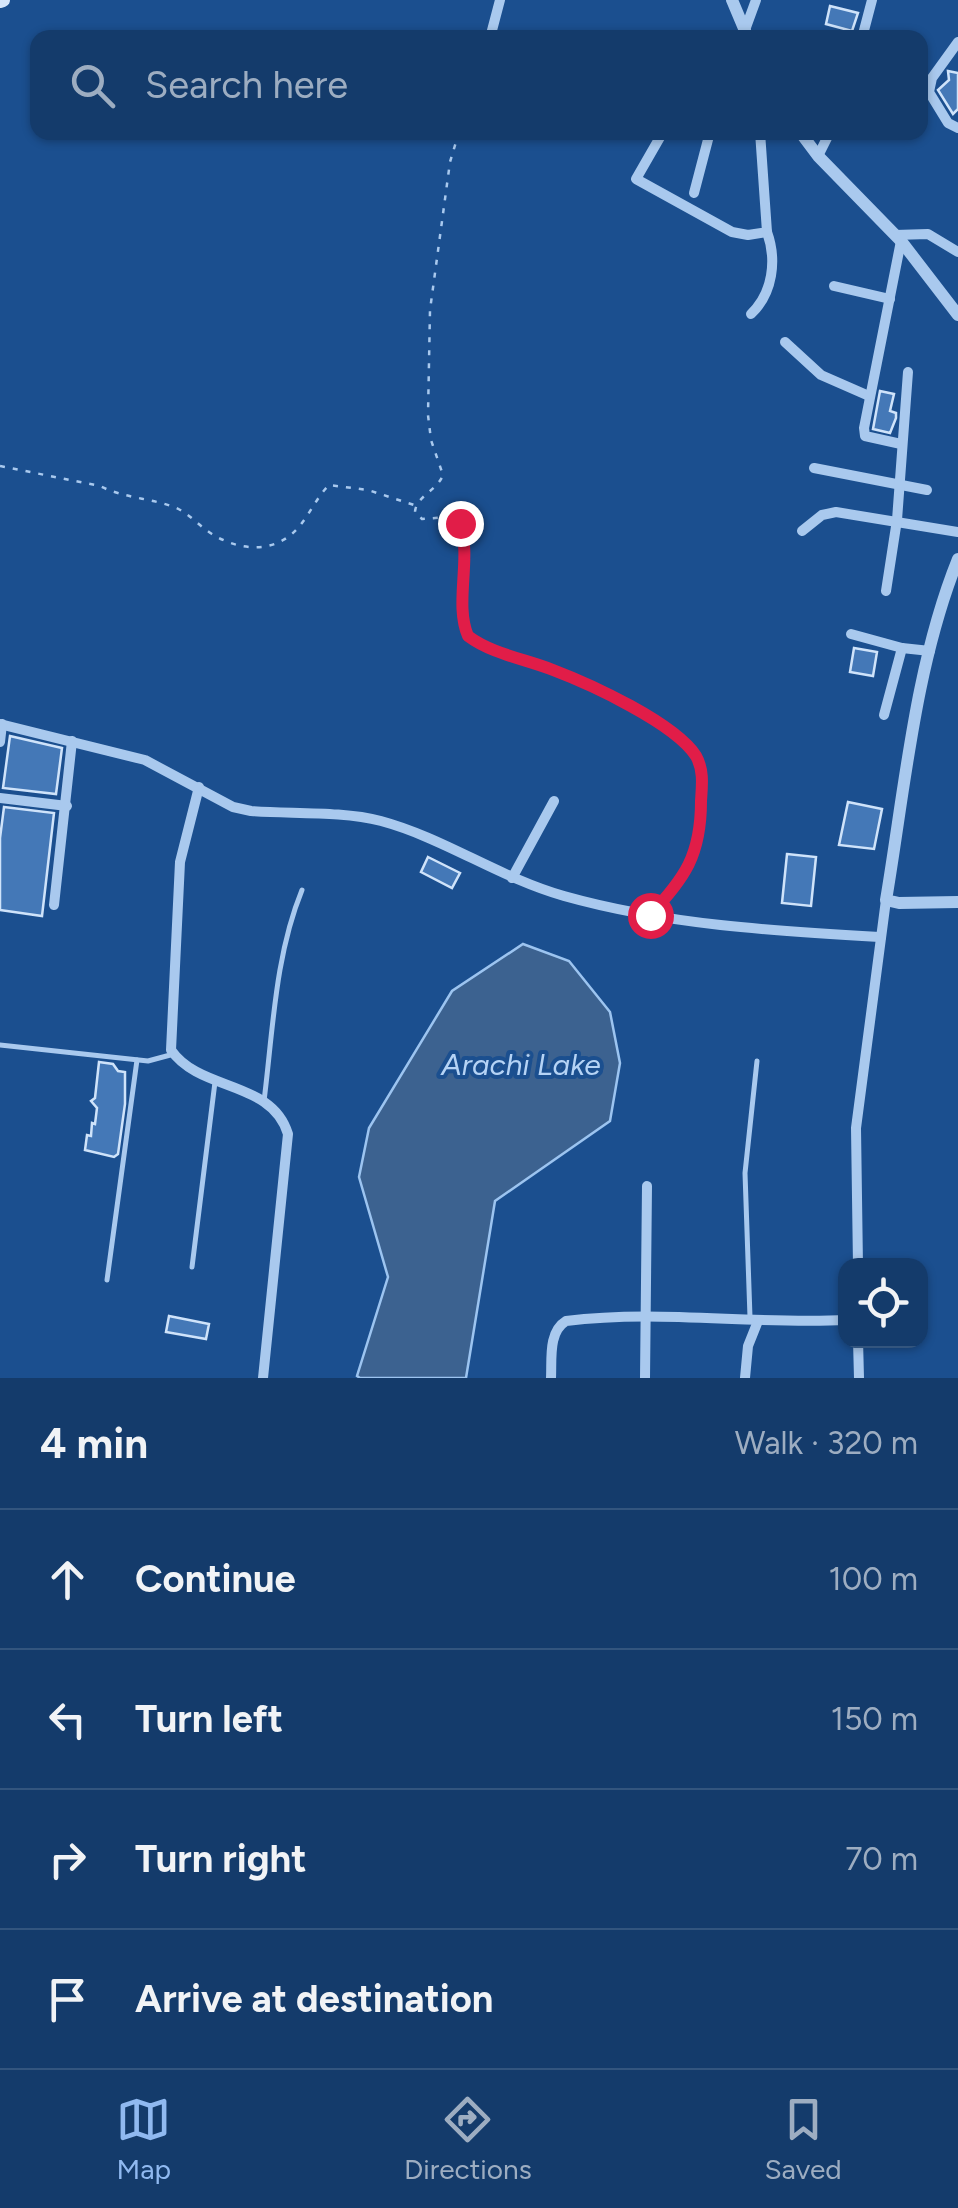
<!DOCTYPE html>
<html lang="en">
<head>
<meta charset="utf-8">
<style>
  body { margin:0; font-family:Figtree,sans-serif; background:#1d4271; color:#f1f3f6 }
  .controls { position:absolute; right:30px; bottom:30px; display:grid; overflow:hidden; border-radius:20px; box-shadow:0 2px 8px #0004 }
  .controls button { width:90px; height:90px; display:grid; place-items:center; padding:0; border:0; border-bottom:2px solid #33557e; background:#143b6b; color:#f1f3f6; font:50px sans-serif }
  .stop { position:absolute; width:30px; height:30px; margin:-22px; border:8px solid #e11d48; border-radius:50%; background:#fff }
  .stop.end { background:#e11d48; border-color:#fff; box-shadow:0 2px 10px #0008 }
  .list { margin:0; padding:0; list-style:none }
  h2 { display:flex; justify-content:space-between; align-items:center; height:130px; margin:0; padding:0 40px; font-size:42px }
  h2 small { font-size:32px; font-weight:400; color:#9dadc1 }
  .list li { display:grid; grid-template-columns:65px 1fr auto; gap:30px; align-items:center; box-sizing:border-box; height:140px; padding:0 40px; border-top:2px solid #33557e }
  .list b { display:block; font-size:38px; white-space:nowrap }
  .list em { font-size:32px; font-style:normal; color:#9dadc1 }
  .icon { flex:none; width:55px; height:55px; fill:none; stroke:currentColor; stroke-width:2; stroke-linecap:round; stroke-linejoin:round }
  .map { position:relative; flex:none; width:958px; height:1378px; overflow:hidden }
  .search { position:absolute; background:#143b6b; box-shadow:0 2px 8px #0004; left:30px; right:30px; top:30px; height:110px; display:flex; align-items:center; gap:25px; box-sizing:border-box; padding:0 35px; border-radius:20px; color:#9dadc1; font-size:38px }
  .sheet { height:690px; background:#143b6b }
  nav { display:flex; justify-content:space-around; align-items:center; box-sizing:border-box; height:140px; border-top:2px solid #33557e; background:#143b6b; font-size:28px; color:#9dadc1 }
  nav a { display:grid; justify-items:center; gap:5px }
  nav .on { color:#90b9f0 }
  .map>svg:first-child { display:block }
</style>
</head>
<body>
<div class="map">
<svg width="958" height="1378" viewBox="0 0 958 1378">
  <rect width="100%" height="100%" fill="#1b4f8f"/>
  <path fill="#3c6290" stroke="#9cc4f0" stroke-width="2.5" d="M523,944L569,961L610,1012L620,1063L610,1121L495,1201L466,1378H360L357,1376L388,1277L359,1177L369,1128L452,991Z"/>
  <g fill="#4478b7" stroke="#cfe3fa" stroke-width="2.5">
    <path d="M830,6L858,13L852,31L826,24Z"/>
    <path d="M948,71L958,73V109L953,114L938,90L949,80Z"/>
    <path d="M880,391L894,394L890,411L896,413V418L890,433L873,429Z"/>
    <path d="M854,648L877,652L873,676L850,672Z"/>
    <path d="M10,736L62,748L56,794L3,788Z"/>
    <path d="M848,802L882,809L874,849L839,845Z"/>
    <path d="M4,807L54,813L42,916L0,910V838Z"/>
    <path d="M787,854L816,857L811,906L782,903Z"/>
    <path d="M428,857L460,873L452,888L421,872Z"/>
    <path d="M99,1062L113,1064L118,1071L125,1072V1104L118,1154L114,1157L85,1150L87,1135L91,1136L92,1123L95,1124L97,1108L91,1101L95,1098Z"/>
    <path d="M169,1316L209,1324L206,1339L166,1332Z"/>
  </g>
  <g fill="none" stroke-linecap="round" stroke-linejoin="round">
    <g stroke="#a9c9ee" stroke-width="2.5" stroke-dasharray="5 8" stroke-linecap="butt">
      <path d="M459,132L450,162L430,310L428,415L431,440L443,475C437,491 416,496 415,512L422,519L450,517L460,523C472,559 455,604 467,636C492,654 525,659 554,670C591,684 678,724 697,759C704,773 702,789 701,804C701,848 687,876 657,907"/>
      <path d="M0,466L100,486C123,498 150,498 174,507C189,513 199,526 212,534C239,551 274,554 297,529C309,516 316,498 329,485L368,490L414,505"/>
    </g>
    <g stroke="#a9c9ee" stroke-width="5">
      <path d="M0,1045L148,1061L174,1054"/>
      <path d="M264,1101C273,1030 275,956 302,890"/>
      <path d="M192,1267L215,1082"/>
      <path d="M107,1280L137,1060"/>
      <path d="M750,1317L745,1173L757,1061"/>
    </g>
    <g stroke="#a9c9ee" stroke-width="10">
      <path d="M745,30L756,0"/>
      <path d="M490,38L500,0"/>
      <path d="M862,38L872,0"/>
      <path d="M958,42L932,78L929,92L948,123L958,128"/>
      <path d="M663,132L636,179L732,232L748,235L767,232L760,132"/>
      <path d="M818,156L830,132"/>
      <path d="M694,193L710,132"/>
      <path d="M895,235L928,234L958,252"/>
      <path d="M901,241L864,428L865,436L901,444"/>
      <path d="M834,286L890,299"/>
      <path d="M751,314C773,293 777,260 767,232"/>
      <path d="M785,342L821,375L869,396"/>
      <path d="M814,468L927,490"/>
      <path d="M802,531L822,515L836,512L958,532"/>
      <path d="M886,591L897,520L908,372"/>
      <path d="M851,634L902,648L930,651"/>
      <path d="M884,715L902,648"/>
      <path d="M0,724L145,760L233,807L251,811C292,814 342,811 381,821C444,838 500,878 564,896C667,925 775,931 881,937"/>
      <path d="M0,742L2,724"/>
      <path d="M199,787L180,862L171,1050C200,1092 272,1080 288,1134L263,1378"/>
      <path d="M0,798L67,806"/>
      <path d="M512,878L554,801"/>
      <path d="M54,905L72,741"/>
      <path d="M858,1266L856,1128L886,900"/>
      <path d="M858,1340L859,1378"/>
      <path d="M551,1378C552,1359 548,1332 566,1321C659,1309 752,1325 846,1320"/>
      <path d="M645,1378L647,1186"/>
      <path d="M745,1378L748,1346L758,1321"/>
    </g>
    <g stroke="#a9c9ee" stroke-width="12">
      <path d="M732,0L748,38"/>
      <path d="M800,132L818,156L901,241L958,315"/>
      <path d="M958,559C915,666 905,787 886,900L899,903L958,902"/>
    </g>
    <path stroke="#d6e6fa" stroke-width="14" d="M0,1L3,0"/>
  </g>
  <g fill="none" stroke-linecap="round" stroke-linejoin="round">
    <path stroke="#e11d48" stroke-width="12" d="M460,523C472,559 454,603 468,636C492,654 525,659 553,670C590,684 675,723 696,756C704,770 702,786 701,801C701,855 685,878 650,915"/>
  </g>
  <g text-anchor="middle" dominant-baseline="central" stroke-width="8" stroke-linejoin="round" paint-order="stroke">
    <g font-size="30" font-style="italic" fill="#b5d3f5" stroke="#1b4f8f">
      <text x="521" y="1064">Arachi Lake</text>
    </g>
  </g>
</svg>
<div class="controls">
<button><svg class="icon" aria-label="locate" viewBox="0 0 24 24"><circle cx="12" cy="12" r="6"/><path d="M12 2v4M12 18v4M2 12h4M18 12h4"/></svg></button>
</div>
<div class="stop" style="left:650px;top:915px"></div>
<div class="stop end" style="left:460px;top:523px"></div>
<div class="search"><svg class="icon" aria-label="search" viewBox="0 0 24 24"><circle cx="10" cy="10" r="6"/><path d="M15 15l6 6"/></svg>Search here</div>
</div>
<section class="sheet">
<h2>4 min<small>Walk · 320 m</small></h2>
<ul class="list">
<li><svg class="icon" aria-label="ahead" viewBox="0 0 24 24"><path d="M12 20V5M6 11l6-6 6 6"/></svg><div><b>Continue</b></div><em>100 m</em></li>
<li><svg class="icon" aria-label="left" viewBox="0 0 24 24"><path d="M17 20v-9H6M10 6l-5 5 5 5"/></svg><div><b>Turn left</b></div><em>150 m</em></li>
<li><svg class="icon" aria-label="right" viewBox="0 0 24 24"><path d="M7 20v-9h11M14 6l5 5-5 5"/></svg><div><b>Turn right</b></div><em>70 m</em></li>
<li><svg class="icon" aria-label="arrive" viewBox="0 0 24 24"><path d="M6 21V4h12l-3 4 3 4H6"/></svg><div><b>Arrive at destination</b></div></li>
</ul>
</section>
<nav>
<a class="on"><svg class="icon" aria-label="map" viewBox="0 0 24 24"><path d="M3 6l6-2 6 2 6-2v14l-6 2-6-2-6 2zM9 4v14M15 6v14"/></svg>Map</a>
<a><svg class="icon" aria-label="directions" viewBox="0 0 24 24"><path d="M12 3l9 9-9 9-9-9zM9 14v-3h6M13 9l2 2-2 2"/></svg>Directions</a>
<a><svg class="icon" aria-label="saved" viewBox="0 0 24 24"><path d="M7 4h10v16l-5-4-5 4z"/></svg>Saved</a>
</nav>
</body>
</html>
